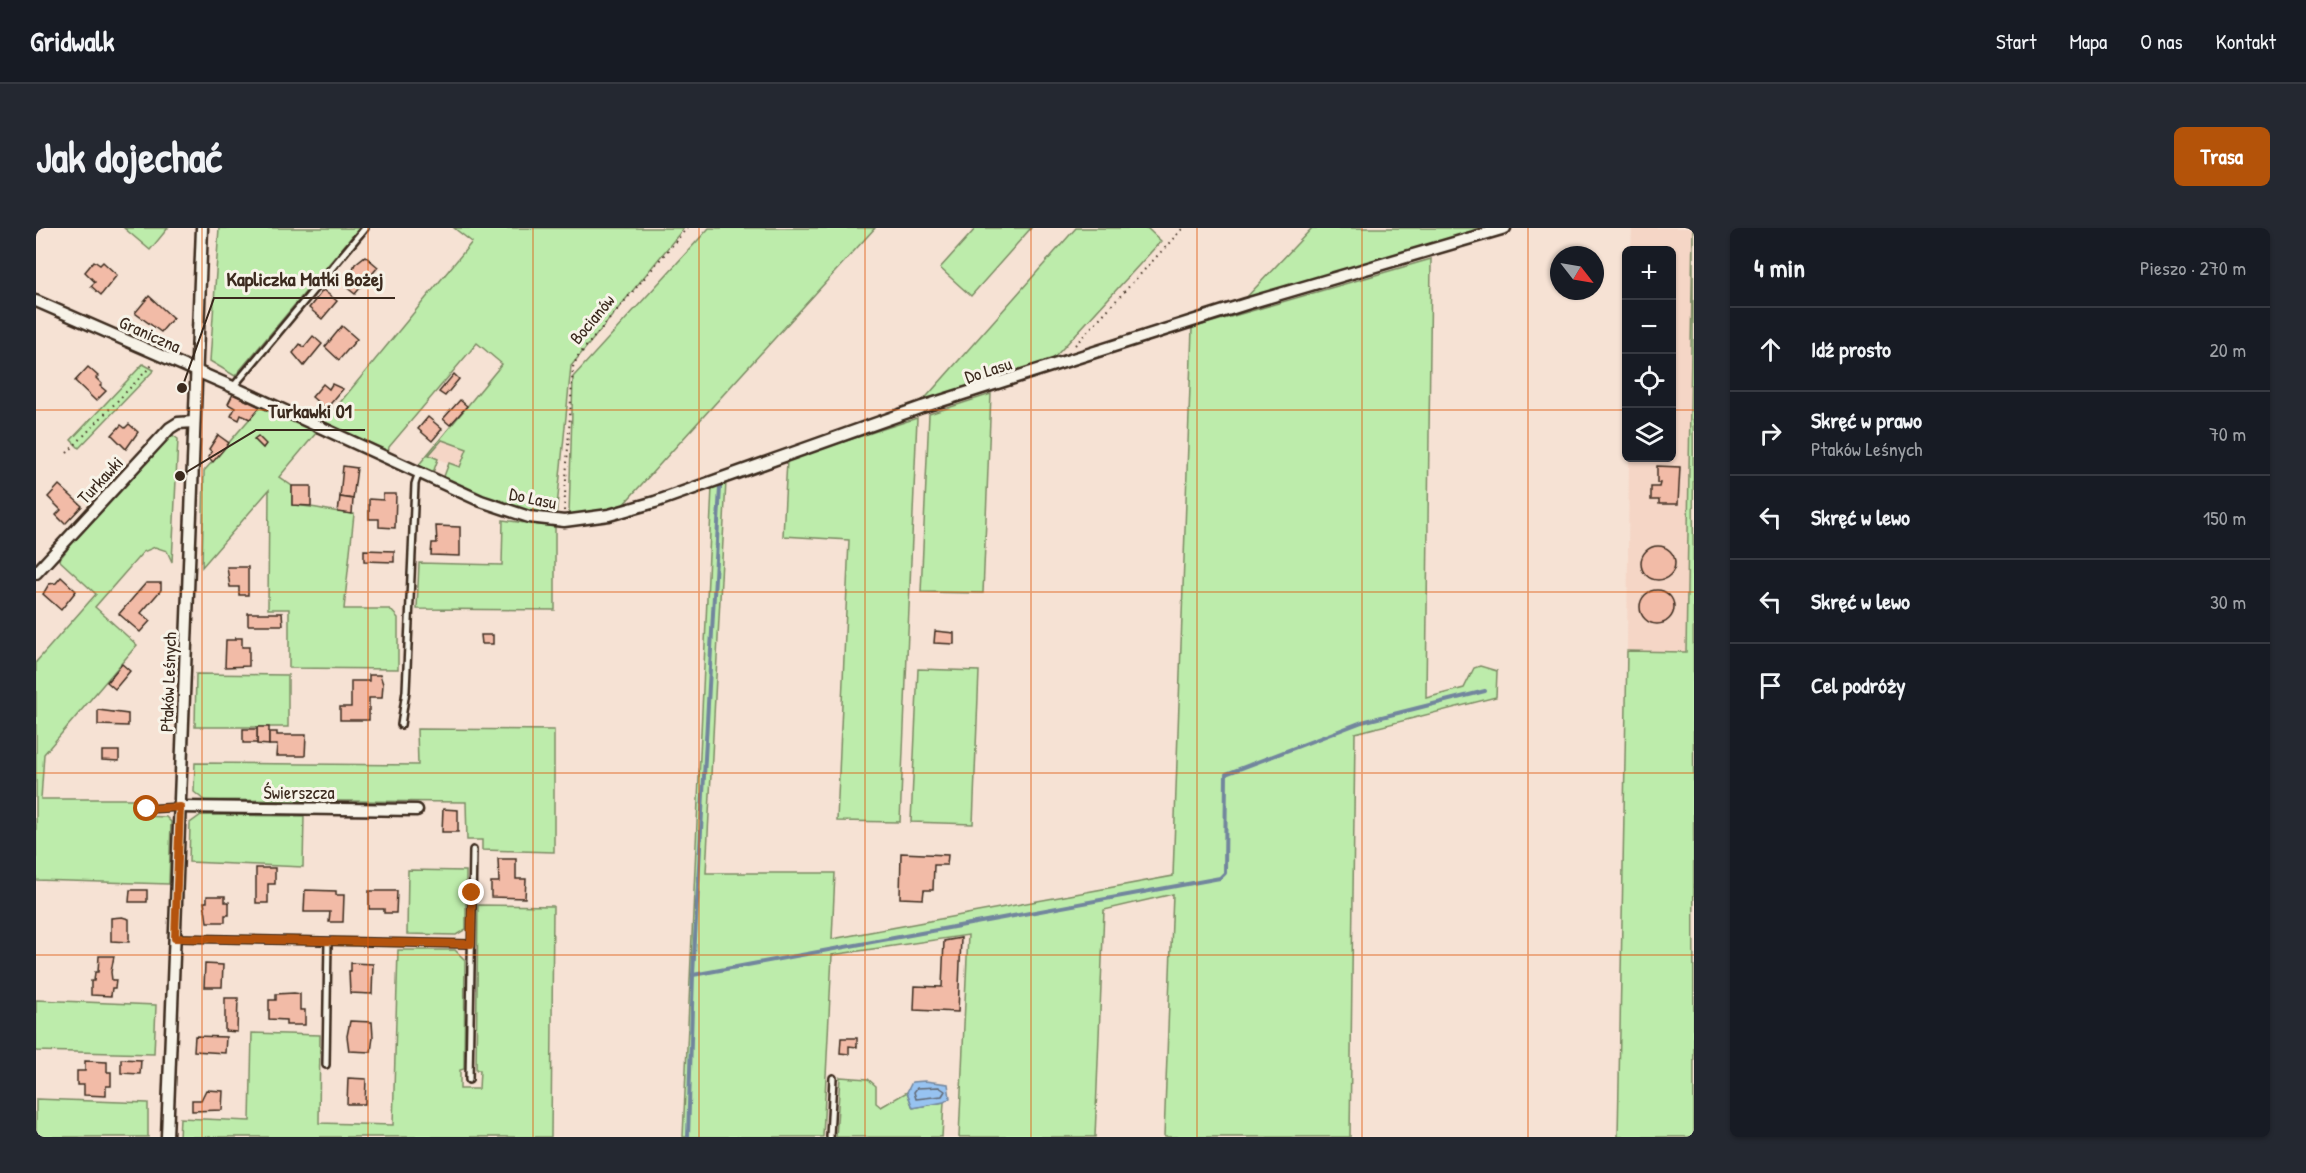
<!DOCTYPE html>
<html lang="pl">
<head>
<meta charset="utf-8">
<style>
  body { margin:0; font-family:"Patrick Hand",sans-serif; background:#242831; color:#f1f3f6 }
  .controls { position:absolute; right:18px; top:18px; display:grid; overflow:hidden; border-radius:9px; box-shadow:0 2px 4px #0004 }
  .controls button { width:54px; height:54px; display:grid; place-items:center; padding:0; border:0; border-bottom:2px solid #363941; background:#171b24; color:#f1f3f6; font:30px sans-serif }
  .compass { position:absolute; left:1514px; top:18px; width:54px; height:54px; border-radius:50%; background:#171b24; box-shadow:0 2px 4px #0004; rotate:121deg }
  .stop { position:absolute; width:18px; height:18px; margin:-14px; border:4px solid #b45309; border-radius:50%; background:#fff }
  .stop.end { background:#b45309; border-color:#fff; box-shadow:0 2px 6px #0008 }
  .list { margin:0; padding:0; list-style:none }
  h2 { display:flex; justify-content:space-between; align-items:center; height:78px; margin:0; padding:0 24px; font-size:26px }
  h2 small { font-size:20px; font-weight:400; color:#9ea1a6 }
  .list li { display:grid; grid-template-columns:39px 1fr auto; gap:18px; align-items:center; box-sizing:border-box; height:84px; padding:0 24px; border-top:2px solid #363941 }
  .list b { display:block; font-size:22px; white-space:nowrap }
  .list p { margin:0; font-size:20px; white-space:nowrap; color:#9ea1a6 }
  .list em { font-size:20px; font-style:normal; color:#9ea1a6 }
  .icon { flex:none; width:33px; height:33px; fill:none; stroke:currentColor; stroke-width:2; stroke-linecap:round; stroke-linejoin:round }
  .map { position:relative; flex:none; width:1658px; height:909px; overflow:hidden; border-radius:9px }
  header { display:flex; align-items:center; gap:36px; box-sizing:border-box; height:84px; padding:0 30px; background:#171b24; border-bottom:2px solid #363941 }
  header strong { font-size:28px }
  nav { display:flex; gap:33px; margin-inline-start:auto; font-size:21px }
  .intro { display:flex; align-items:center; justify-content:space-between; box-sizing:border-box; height:144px; padding:0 36px }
  h1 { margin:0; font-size:42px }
  .button { padding:15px 27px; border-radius:9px; background:#b45309; color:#fff; font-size:21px; font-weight:700 }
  main { display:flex; gap:36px; padding:0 36px }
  aside { flex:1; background:#171b24; border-radius:9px; box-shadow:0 2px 4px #0004 }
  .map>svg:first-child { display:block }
</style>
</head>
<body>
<header>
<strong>Gridwalk</strong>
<nav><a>Start</a><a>Mapa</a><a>O nas</a><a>Kontakt</a></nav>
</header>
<div class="intro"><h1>Jak dojechać</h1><a class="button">Trasa</a></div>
<main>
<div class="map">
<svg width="1658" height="909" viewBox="0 0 1658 909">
  <rect width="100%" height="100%" fill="#f6e2d4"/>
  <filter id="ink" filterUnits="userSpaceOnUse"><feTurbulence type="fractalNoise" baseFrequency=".0167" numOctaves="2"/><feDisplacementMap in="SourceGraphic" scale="12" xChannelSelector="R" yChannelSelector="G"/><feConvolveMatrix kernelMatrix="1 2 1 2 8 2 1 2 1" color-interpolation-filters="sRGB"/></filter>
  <g filter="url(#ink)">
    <g fill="#f5d6c6">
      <path d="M1596,0H1657L1650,425L1591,423L1593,230H1636V22H1595Z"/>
      <path d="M406,212L431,221L424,240L393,227Z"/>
    </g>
    <g fill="#bdecab" stroke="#7c8b64" stroke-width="1.5">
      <path d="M88,0H132L114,22Z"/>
      <path d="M183,0H323L199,148L174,133Z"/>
      <path d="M418,0H648L535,138L520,289L484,283L407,251L413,235L424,239L431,221L406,212L393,227L402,231L398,242L394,245L381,239L466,136L441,115L353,219L352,225L288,194L436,14Z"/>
      <path d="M673,0H839L585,279L533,287L537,149Z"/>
      <path d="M940,0H995L935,68L904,40Z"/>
      <path d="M1040,0H1111L1125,13L1017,131L885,175Z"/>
      <path d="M1276,0H1454L1207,73Z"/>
      <path d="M1657,0L1658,909H1582L1591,423L1650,424Z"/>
      <path d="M1395,31L1390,470L1428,460L1438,440L1444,438L1461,443L1460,469L1319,505L1314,909H1128L1137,666L1068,682L1059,909H923L932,707L796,727L787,909H647L676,259L690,253L670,645H799L796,711L1137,648L1156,100Z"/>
      <path d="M107,136L118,142L43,220L35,212Z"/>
      <path d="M955,166L947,365L885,364L893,186Z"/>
      <path d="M224,179L281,204L243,249L256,258V277C277,278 297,284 318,286L308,381H354L362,390V441L253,440V381H232L233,262L166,339L168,243Z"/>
      <path d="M881,190L864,594L801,593L813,312L747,308L751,232Z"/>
      <path d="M135,206L142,211L136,334L131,323L119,319L107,324L59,379L101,417L8,526L5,571H106V588L130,589L135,594L133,656L0,652V434L60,366L23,332L31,322L30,320Z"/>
      <path d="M467,292L519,299V382L381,381L383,335L466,337Z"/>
      <path d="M882,441L943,443L937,596L875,594Z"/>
      <path d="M160,446L252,447V499H159Z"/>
      <path d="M381,501L518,502V624L446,622V612H431L430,574L168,572L158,564L159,535L382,537Z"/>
      <path d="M165,587L268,588L267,639L153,634L154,595Z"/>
      <path d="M372,642L430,643V701L420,707L371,706Z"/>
      <path d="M442,677L517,678L515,909H143L144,890L214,893L216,805L284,807L283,895L357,897L362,722H419L429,732L428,841L424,842V861H443L444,842H440Z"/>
      <path d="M0,772L120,777L118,826L0,823Z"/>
      <path d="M804,849L832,851L840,858V875L845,879L871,864L877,880L908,874L906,909H800Z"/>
      <path d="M0,871L112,875V909H0Z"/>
    </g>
    <path fill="#97c3f1" stroke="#72869d" stroke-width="1.5" d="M889,853L912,856L914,870L908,874L877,880L871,864L876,854Z"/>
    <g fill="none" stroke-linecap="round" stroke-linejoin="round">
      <path stroke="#606772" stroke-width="1.5" d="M903,859L909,863L906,868L880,871L878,864L881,860Z"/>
      <g stroke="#72869d" stroke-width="4">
        <path d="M657,747L1184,650L1189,645L1190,546L1326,494L1449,463"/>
        <path d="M652,909L657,747L684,259"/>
      </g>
    </g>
    <g fill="#f2bba7" stroke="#3b2a1e" stroke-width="1.5">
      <path d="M329,28L342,39L319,66L309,58L319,45L316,43L319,36Z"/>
      <path d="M58,33L64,37L67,34L81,47L65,67L55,58L59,54L49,44Z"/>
      <path d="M287,62L301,73L286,91L273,80Z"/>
      <path d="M113,68L137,90L125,104L99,85Z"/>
      <path d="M306,98L321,111L303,132L289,119Z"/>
      <path d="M277,108L286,116L268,138L257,125L264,116L268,119Z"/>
      <path d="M52,139L62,148L60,150L66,156L64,158L70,163L60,173L39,153Z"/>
      <path d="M418,146L423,151L409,168L403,164Z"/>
      <path d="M287,156L293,161L296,156L307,161L290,181L276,169Z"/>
      <path d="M197,166L224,179L214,191L205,187L203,192L195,188L199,180L192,176Z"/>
      <path d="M424,172L431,178L414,197L407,191Z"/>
      <path d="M392,189L406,201L396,213L382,201Z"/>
      <path d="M93,196L102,204L90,221L76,207L85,197L89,200Z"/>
      <path d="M182,207L193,215L177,234L172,229L176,224L173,221Z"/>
      <path d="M222,208L230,216L227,220L218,211Z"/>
      <path d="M307,238L321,240L317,271L304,269Z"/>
      <path d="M1621,238L1644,239L1642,276H1623V272H1615V259H1623L1624,255H1621Z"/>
      <path d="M23,257L46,278L29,296L20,287L25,282L12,269Z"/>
      <path d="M256,258H275V278L256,277Z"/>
      <path d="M347,266H360L359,300L343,299V291H333V271L347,272Z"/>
      <path d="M304,269L317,271L316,286L302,284Z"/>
      <path d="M400,298L424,299V328L395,327L396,315H401Z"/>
      <circle cx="1622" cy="335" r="17"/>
      <path d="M328,322L358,323V334L328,333Z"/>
      <path d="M191,339H212V367H203V359H194Z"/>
      <path d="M25,349L40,363L25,382L7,366L13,356L20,355Z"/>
      <path d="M110,355H125V362L105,385L114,393L104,404L83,386Z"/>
      <circle cx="1621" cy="379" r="17"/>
      <path d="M212,385H246L247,397H212Z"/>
      <path d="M899,403L918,405V416L898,415Z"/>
      <path d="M445,407H457V416H446Z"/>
      <path d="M199,410H206V419H213V438L189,439L190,412H199Z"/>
      <path d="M86,436L94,443L79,461L71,454Z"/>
      <path d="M333,447H344L347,456L346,470H333V492H304V479H315V453H333Z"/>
      <path d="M62,482L92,486V498L62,497Z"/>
      <path d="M221,499H233V517L221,516Z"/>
      <rect x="207" y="501" width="14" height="14"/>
      <path d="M233,504H241V507H270L269,528H240L241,517H233Z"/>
      <path d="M66,523H83V533L66,532Z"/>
      <path d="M407,581L422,582V604H406Z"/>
      <path d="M865,625L912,627L911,637H898L897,662H888L887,671L864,670Z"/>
      <path d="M462,631H480V651H490L489,670L455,669V654H463Z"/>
      <path d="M220,640H239V656H232V675H220Z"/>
      <path d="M94,662H111V674H93Z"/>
      <path d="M269,662L300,663V667H308L307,694H293L294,684H268Z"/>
      <path d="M333,663H361L360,685H348V681H333Z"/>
      <path d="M171,668H189V674H193V687H189V694H171L168,674H171Z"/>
      <path d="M86,689L93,691V714L75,713V690Z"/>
      <path d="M925,710L922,784L878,782L879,758L906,759L908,713Z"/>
      <path d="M63,728H78L75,744L76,752H80L79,760H76L75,768L55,767V753H58L59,744H62Z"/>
      <path d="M315,735L337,736L336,766L314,765L313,743H315Z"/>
      <path d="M169,736L187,737L186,759H168Z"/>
      <path d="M258,765L264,766V782H269V797H250V792L233,791V772H240V766Z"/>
      <path d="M189,770H202L201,804L189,803Z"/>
      <path d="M314,793L336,794L337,809L335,824L313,823L311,808Z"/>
      <path d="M159,808L190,809L189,825L158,823Z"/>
      <path d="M805,810H821V819L813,818V826L804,825Z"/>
      <path d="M85,831L105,832L104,846L85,845Z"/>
      <path d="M49,833L71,834V844H75V858H70V868L48,867V857H41V843H49Z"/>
      <path d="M312,850L330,851L329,876H311Z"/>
      <path d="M170,862L187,863L186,882L156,883V872H165Z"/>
    </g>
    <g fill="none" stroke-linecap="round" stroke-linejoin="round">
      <g stroke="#3b2a1e" stroke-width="10">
        <g id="lane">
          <path d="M197,159L329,0"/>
          <path d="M365,497L370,463L379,256L383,244"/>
          <path d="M111,581L144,579"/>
          <path d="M140,710L435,716"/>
          <path d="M290,837L292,714"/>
          <path d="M433,852L437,622"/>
          <path d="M794,909L797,850"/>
        </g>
      </g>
      <g stroke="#3b2a1e" stroke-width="15">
        <g id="street">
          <path d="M0,73L197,159L445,273L493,289L528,293L573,287L619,274L886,179L1210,76L1469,0"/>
          <path d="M0,345L134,200L142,195L158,194"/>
          <path d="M144,579L381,582"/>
          <path d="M131,909L166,0"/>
        </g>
      </g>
      <g stroke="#3b2a1e" stroke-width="2" stroke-dasharray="1.5 4.5" stroke-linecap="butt">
        <path d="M1039,117L1147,0"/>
        <path d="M31,225L118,135"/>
        <path d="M528,283L537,139L542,128L651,0"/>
      </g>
      <use href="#lane" stroke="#f7f3e8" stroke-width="5"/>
      <use href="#street" stroke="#f7f3e8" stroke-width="10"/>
    </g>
  </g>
  <g fill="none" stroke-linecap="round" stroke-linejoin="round" filter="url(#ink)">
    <path stroke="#b45309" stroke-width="8" d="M111,581L144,579L139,710L435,716L436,665"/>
  </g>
  <path fill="none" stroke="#df570d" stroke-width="1.5" stroke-opacity="0.55" d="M166,0V909M332,0V909M497,0V909M663,0V909M829,0V909M995,0V909M1161,0V909M1326,0V909M1492,0V909M0,182H1590M1636,182H1658M0,364H1658M0,545H1658M0,727H1658"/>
  <g text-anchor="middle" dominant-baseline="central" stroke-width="6" stroke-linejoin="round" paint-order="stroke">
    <g font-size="18" fill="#3b2a1e" stroke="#f7f3e8">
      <text transform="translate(556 91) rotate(-50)">Bocianów</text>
      <text transform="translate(114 106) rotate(24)">Graniczna</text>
      <text transform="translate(952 142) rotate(-18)">Do Lasu</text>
      <text transform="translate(64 252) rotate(-47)">Turkawki</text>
      <text transform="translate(497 270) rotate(12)">Do Lasu</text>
      <text transform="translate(132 454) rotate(-88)">Ptaków Leśnych</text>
      <text x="263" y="564">Świerszcza</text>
    </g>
  </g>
  <path fill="none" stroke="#3b2a1e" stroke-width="2" d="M146 160L178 70H359M144 248L220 202H329"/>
  <g fill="#3b2a1e" stroke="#f7f3e8" stroke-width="2">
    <circle cx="146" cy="160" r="6"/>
    <circle cx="144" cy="248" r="6"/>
  </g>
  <g font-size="20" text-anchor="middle" font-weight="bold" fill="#3b2a1e" stroke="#f7f3e8" stroke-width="6" stroke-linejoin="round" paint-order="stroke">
    <text x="269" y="58">Kapliczka Matki Bożej</text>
    <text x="274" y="190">Turkawki 01</text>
  </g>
</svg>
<div class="controls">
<button>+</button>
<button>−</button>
<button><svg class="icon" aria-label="locate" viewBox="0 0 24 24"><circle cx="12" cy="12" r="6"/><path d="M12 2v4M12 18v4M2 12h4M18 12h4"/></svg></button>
<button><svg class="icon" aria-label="layers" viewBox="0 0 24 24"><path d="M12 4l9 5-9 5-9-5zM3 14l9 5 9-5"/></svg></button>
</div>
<svg class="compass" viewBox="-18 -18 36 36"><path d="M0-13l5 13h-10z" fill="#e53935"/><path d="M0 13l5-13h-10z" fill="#9ea1a6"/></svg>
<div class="stop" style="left:111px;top:581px"></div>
<div class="stop end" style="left:436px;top:665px"></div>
</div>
<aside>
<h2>4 min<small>Pieszo · 270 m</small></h2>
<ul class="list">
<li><svg class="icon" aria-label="ahead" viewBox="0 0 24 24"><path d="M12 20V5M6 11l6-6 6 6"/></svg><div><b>Idź prosto</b></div><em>20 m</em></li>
<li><svg class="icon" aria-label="right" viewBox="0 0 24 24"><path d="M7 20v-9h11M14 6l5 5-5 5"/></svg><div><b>Skręć w prawo</b><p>Ptaków Leśnych</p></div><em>70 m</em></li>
<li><svg class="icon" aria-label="left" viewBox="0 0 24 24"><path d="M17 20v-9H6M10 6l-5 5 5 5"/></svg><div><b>Skręć w lewo</b></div><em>150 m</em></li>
<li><svg class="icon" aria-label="left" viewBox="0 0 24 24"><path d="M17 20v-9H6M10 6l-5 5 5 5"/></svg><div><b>Skręć w lewo</b></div><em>30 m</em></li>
<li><svg class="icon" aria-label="arrive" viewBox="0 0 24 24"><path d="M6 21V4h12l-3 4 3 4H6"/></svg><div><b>Cel podróży</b></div></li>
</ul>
</aside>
</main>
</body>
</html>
